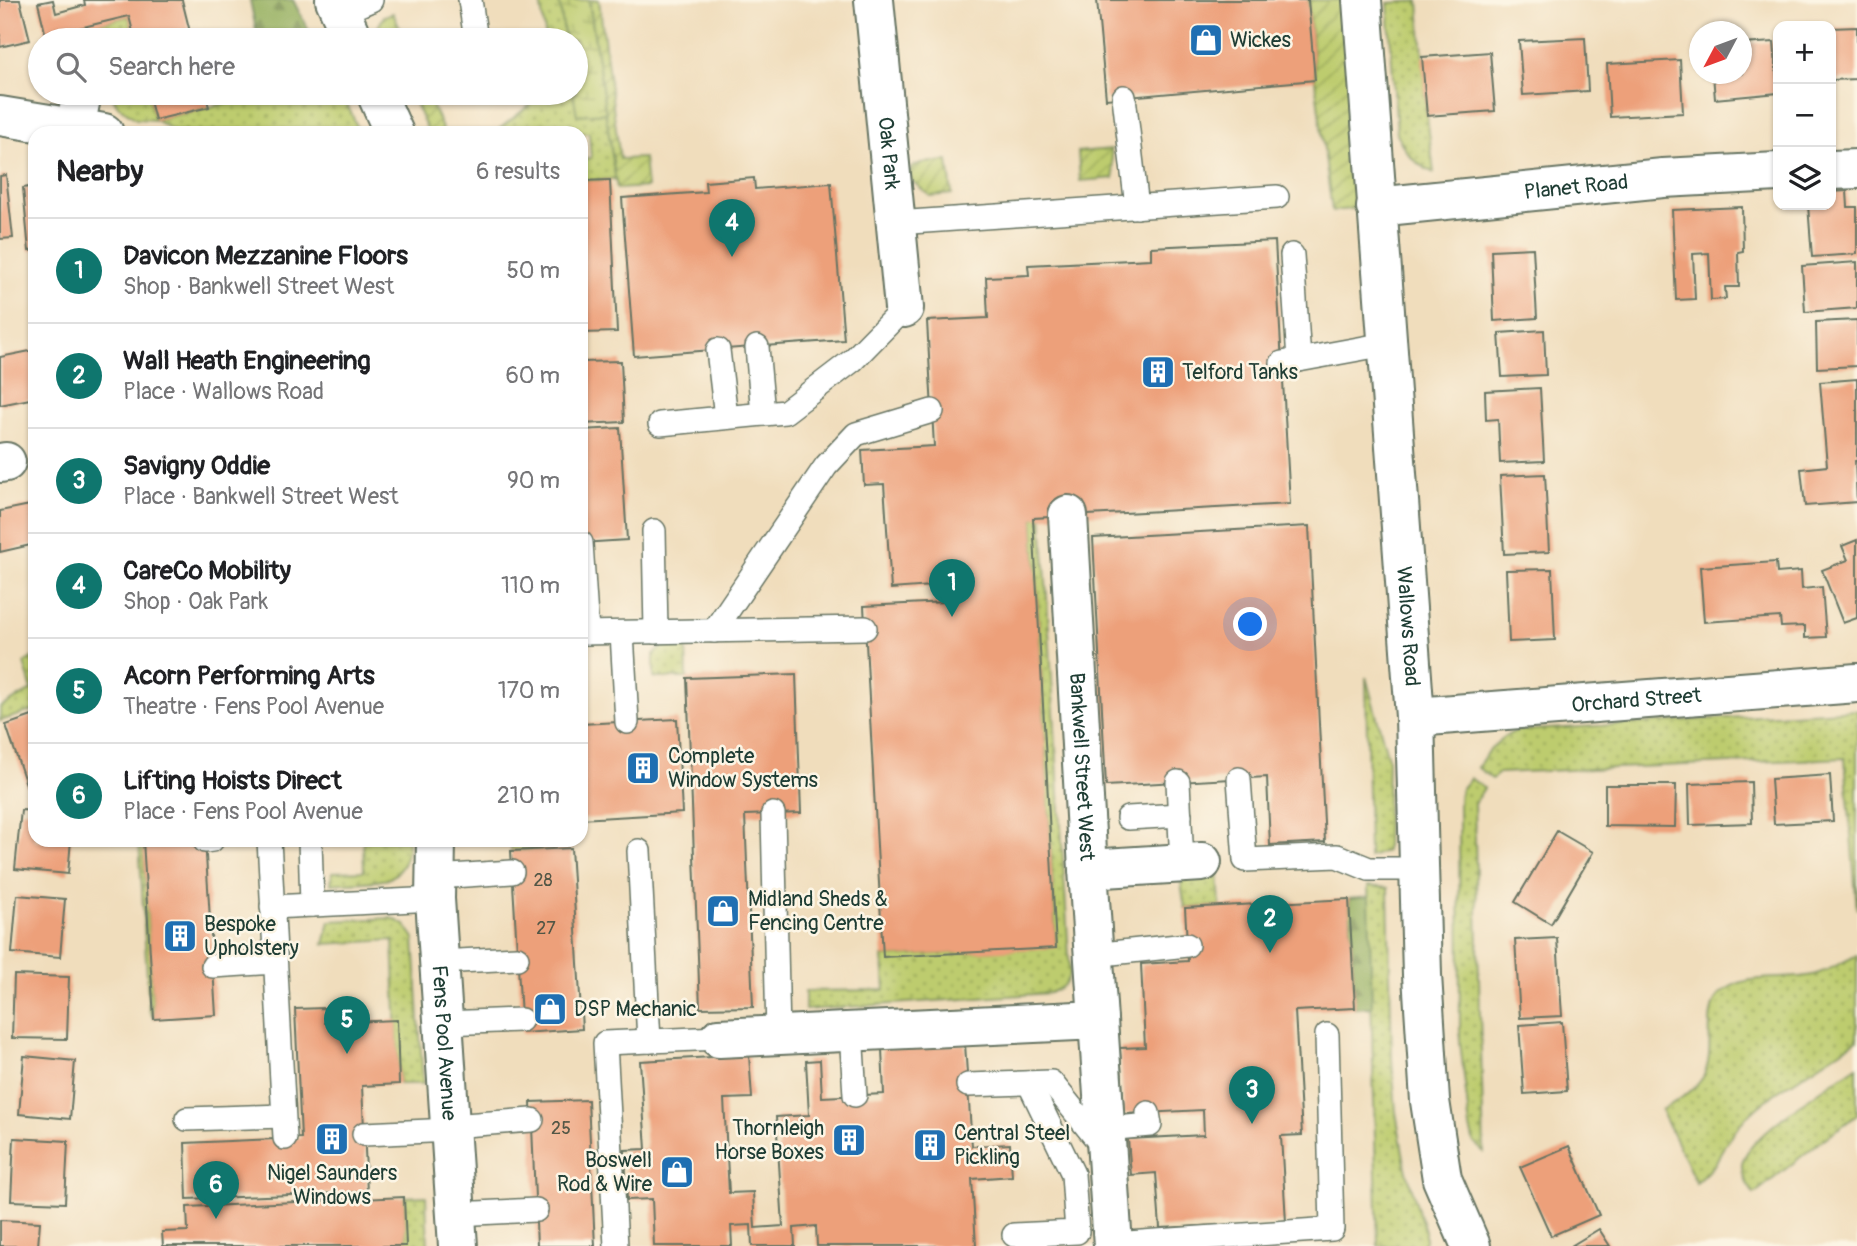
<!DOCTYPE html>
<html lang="en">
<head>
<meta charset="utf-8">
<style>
  body { margin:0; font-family:Pangolin,sans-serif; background:#f6f6f6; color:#202124 }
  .controls { position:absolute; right:21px; top:21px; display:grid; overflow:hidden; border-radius:14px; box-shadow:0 2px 5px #0004 }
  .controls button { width:63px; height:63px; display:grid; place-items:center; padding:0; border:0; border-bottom:2px solid #e0e0e0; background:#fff; color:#202124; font:35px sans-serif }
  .compass { position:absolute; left:1689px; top:21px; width:63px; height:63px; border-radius:50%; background:#fff; box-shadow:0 2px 5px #0004; rotate:229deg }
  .you { position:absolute; left:1251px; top:625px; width:24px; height:24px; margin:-18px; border:5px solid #fff; border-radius:50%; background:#1a73e8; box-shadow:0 0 0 10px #1a73e833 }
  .badge { display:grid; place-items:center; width:46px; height:46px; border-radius:50%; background:#0f766e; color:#fff; font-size:23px; font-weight:700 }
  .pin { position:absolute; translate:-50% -58px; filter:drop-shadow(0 2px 4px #0008) }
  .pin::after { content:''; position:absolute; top:37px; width:24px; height:21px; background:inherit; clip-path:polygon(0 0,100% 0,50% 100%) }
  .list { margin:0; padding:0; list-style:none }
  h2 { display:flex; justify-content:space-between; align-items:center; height:91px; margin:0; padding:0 28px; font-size:30px }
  h2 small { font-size:23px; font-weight:400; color:#757577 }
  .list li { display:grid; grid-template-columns:46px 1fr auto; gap:21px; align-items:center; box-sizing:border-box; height:105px; padding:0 28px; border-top:2px solid #e0e0e0 }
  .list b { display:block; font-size:26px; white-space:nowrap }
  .list p { margin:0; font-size:23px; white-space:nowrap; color:#757577 }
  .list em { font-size:23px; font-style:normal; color:#757577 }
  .icon { flex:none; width:38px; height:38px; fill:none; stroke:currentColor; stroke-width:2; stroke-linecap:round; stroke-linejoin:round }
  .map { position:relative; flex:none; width:1857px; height:1246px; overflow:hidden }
  .search { position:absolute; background:#fff; box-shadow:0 2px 5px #0004; left:28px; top:28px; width:560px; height:77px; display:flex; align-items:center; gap:18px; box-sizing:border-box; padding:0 24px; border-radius:38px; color:#757577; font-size:26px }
  .panel { position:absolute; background:#fff; box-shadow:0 2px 5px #0004; left:28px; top:126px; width:560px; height:721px; border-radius:21px }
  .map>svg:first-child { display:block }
</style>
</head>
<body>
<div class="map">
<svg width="1857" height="1246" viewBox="0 0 1857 1246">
  <defs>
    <pattern id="grass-dots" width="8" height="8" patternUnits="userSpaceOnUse" patternTransform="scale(1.75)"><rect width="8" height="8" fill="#bdcc6e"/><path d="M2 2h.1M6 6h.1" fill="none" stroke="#99a75b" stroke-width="1.8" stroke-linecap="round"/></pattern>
    <pattern id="forest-firs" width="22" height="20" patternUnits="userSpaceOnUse" patternTransform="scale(1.75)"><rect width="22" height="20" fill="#96b061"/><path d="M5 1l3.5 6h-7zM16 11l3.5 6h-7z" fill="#7a9051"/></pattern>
    <pattern id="wetland-marsh" width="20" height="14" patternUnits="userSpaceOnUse" patternTransform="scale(1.75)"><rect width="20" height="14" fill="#bdcc6e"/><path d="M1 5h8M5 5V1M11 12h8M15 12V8" fill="none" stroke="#99a75b"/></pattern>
    <pattern id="garden-furrows" width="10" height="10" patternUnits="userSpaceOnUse" patternTransform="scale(1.75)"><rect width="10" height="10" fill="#bdcc6e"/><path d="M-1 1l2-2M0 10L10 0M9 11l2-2" fill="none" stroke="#99a75b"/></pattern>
  </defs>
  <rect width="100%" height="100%" fill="#fcf5e5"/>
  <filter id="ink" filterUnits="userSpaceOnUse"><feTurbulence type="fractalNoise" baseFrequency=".0143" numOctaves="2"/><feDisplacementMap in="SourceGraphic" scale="14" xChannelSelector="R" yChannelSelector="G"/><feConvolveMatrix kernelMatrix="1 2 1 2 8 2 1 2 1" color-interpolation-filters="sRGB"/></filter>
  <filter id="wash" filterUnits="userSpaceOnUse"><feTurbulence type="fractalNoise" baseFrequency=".00686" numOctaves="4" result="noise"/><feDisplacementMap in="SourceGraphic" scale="28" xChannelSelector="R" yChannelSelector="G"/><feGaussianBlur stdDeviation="1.57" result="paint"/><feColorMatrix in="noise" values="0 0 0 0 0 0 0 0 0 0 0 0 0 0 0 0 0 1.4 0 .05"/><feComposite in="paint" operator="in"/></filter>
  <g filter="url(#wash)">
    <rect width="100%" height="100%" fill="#f0ddbc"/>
    <g fill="url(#grass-dots)" stroke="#6e8451" stroke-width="2">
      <path d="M540,0H589L616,179L581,181V159L591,158L589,133H494L545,93H576V40H546Z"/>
      <path d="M1419,1L1427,116L1434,173C1415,164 1405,153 1397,134L1388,3Z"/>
      <path d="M129,16L135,40H44L46,36Z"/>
      <path d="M110,93H148L155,120L270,93H342L360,133H204L175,131L155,120L136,119L118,106Z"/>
      <path d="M1042,516L1070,973C1066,985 1062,988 1050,993L805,1010V991L885,990L883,957L1056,947L1033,518Z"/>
      <path d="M664,646L686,647L687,678H654V654Z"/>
      <path d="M35,656V710L0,721V707L32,690L24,663Z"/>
      <path d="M1366,677L1388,758L1386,851L1369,857Z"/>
      <path d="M1857,710V910L1845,758L1499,773L1492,779L1477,767C1489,751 1497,739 1516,731Z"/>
      <path d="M1470,778L1484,788L1474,804L1484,1152L1474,1143L1470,1128L1460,1042L1459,799L1461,789Z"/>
      <path d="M139,840H143L154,1019L149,1010Z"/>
      <path d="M363,840H408C408,855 404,871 388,879C380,882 342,883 331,884L332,872L364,871Z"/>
      <path d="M511,840H571V848L511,851Z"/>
      <path d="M1218,874L1220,906L1185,908L1180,876Z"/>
      <path d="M1368,886L1388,888L1392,1059L1396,1112L1405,1164L1419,1213L1425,1231V1241L1422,1246H1378Z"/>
      <path d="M392,918L405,925L414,938L423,1084H399L393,940L324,944L330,921Z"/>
      <path d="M1857,955V1040L1774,1094L1746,1117L1725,1144L1715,1164L1696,1183L1661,1110C1676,1101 1693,1093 1703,1077C1717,1052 1701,1012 1720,994C1747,971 1781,982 1813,975C1829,971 1843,962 1857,955Z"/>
      <path d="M1857,1066V1115L1817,1144L1754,1194C1748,1185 1741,1176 1742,1164C1746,1136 1832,1083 1857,1066Z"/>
      <path d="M426,1196L428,1246H406L404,1197Z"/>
    </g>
    <g fill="url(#forest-firs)" stroke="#5a764a" stroke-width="2">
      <path d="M250,0H293L312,37L298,40H258Z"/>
      <path d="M1369,897L1372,1007L1355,1008L1349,899Z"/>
    </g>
    <path fill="url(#wetland-marsh)" stroke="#6e8451" stroke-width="2" d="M559,0H589L606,113L577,115L573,93H576V40H565Z"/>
    <g fill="url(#garden-furrows)" stroke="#6e8451" stroke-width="2">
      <path d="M589,0H599L620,159L644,158L647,187L617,189Z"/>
      <path d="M1308,0H1344L1360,208L1332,211L1315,80Z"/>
      <path d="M393,13L405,40H385L378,27L384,16Z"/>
      <path d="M410,93H427L444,133H429Z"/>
      <path d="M1111,149L1114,178L1080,181L1078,152Z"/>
      <path d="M948,161L952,194L930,196L912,181L909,174L912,167L921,163Z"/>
    </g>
    <g id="blocks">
      <g fill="#eda07a">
        <path d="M0,0H20L30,40L0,47Z"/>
        <path d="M53,0L56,13L85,5L84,0H182L192,40H135L129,16L46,36L38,3Z"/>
        <path d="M1097,0H1308L1315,80L1106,99Z"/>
        <path d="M1857,27V79L1831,80V28Z"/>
        <path d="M1585,38L1588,91L1523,95L1519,41Z"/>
        <path d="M1774,42L1778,93L1715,99L1713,74H1742V44Z"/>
        <path d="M1490,52L1495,111L1427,116L1422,57Z"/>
        <path d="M1680,60L1683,113L1610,117L1607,64Z"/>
        <path d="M148,93H205L209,107L155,120Z"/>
        <path d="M6,175L13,238L0,239V176Z"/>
        <path d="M754,178L755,189L831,183L844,340L634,356L622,198L706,192L705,182Z"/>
        <path d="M610,180L617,332L581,333V181Z"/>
        <path d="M35,186V250L29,251L23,188Z"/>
        <path d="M1847,191L1848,207H1857V254L1812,257L1808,205H1831V192Z"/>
        <path d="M1742,207L1743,251L1738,252L1739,287H1725L1726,299L1711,300L1709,253L1693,254L1695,299L1676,300L1672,210Z"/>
        <path d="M1275,241L1290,504L1033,518L1056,948L883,957L864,606L946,602L945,585L891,589L884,484L864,485L862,450L934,446L927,321L988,318L986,277L1029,275L1028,265L1151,259V247Z"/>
        <path d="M1533,248L1537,318L1494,321L1491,250Z"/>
        <path d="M1857,262V308L1805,312L1802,266Z"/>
        <path d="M1857,320V366L1817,368L1816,322Z"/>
        <path d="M1544,330L1546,375L1502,377L1499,333Z"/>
        <path d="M35,350V398L0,405V357Z"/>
        <path d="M621,361L624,422L581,424V362Z"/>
        <path d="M1857,379V461H1855L1857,502L1805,506L1801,469L1827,466L1820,382Z"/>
        <path d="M1540,388L1544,461L1500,463L1498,419L1486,420L1485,391Z"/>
        <path d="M620,428L627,540L581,543V430Z"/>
        <path d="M1545,474L1549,552L1504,554L1500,476Z"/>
        <path d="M35,504V544L0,552V511Z"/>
        <path d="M1309,526L1325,842L1270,845L1267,777L1106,786L1093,538Z"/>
        <path d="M1857,540V618L1843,623L1822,570L1848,560L1842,546Z"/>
        <path d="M1776,562L1777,573L1801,571L1802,589L1822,587L1826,637L1805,638V626L1781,627L1780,617L1704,622L1700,567Z"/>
        <path d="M1552,569L1555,640L1509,642L1506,570Z"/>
        <path d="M796,674L801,813L745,815L753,1007L700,1008L687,678Z"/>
        <path d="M35,715V805H33L6,725Z"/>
        <path d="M677,719L682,813L581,819V724Z"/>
        <path d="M1830,775L1833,821L1774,824L1771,779Z"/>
        <path d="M1751,782L1752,823L1690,825L1689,784Z"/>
        <path d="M1605,785H1676L1675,827L1605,826Z"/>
        <path d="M21,810L35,811V840H71L68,874L15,869Z"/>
        <path d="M1557,831L1593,852L1551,924L1515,902Z"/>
        <path d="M143,840H205L216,1015L154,1019Z"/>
        <path d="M571,848L582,1029L522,1033L511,851Z"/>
        <path d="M17,895L65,899L60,957L12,953Z"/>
        <path d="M1349,899L1355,1008L1295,1011L1302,1135L1281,1136L1286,1222L1160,1228L1156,1173L1131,1175L1128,1139L1204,1135L1203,1110L1124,1114L1120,1048L1145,1047L1141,964L1188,961L1185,908Z"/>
        <path d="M1557,938L1562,1016L1520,1018L1515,940Z"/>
        <path d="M14,975L69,977L67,1039L12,1038Z"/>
        <path d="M325,1008V1023L397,1020L399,1084L362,1086L367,1192L187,1199L185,1143L301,1138L295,1009Z"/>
        <path d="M1562,1022L1567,1091L1524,1094L1519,1025Z"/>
        <path d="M965,1044L972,1146L1010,1144L1012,1176L972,1179L976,1246H817L816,1226L794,1228L795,1246H752L751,1225L731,1226L732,1246H654L652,1199L627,1200L625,1150L646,1149L640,1061L749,1055L752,1098L724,1099L729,1193L753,1192L755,1228L783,1226L776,1117L809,1115L806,1061L820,1060L822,1097L884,1094L882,1049Z"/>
        <path d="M24,1056L75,1061L70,1119L19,1114Z"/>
        <path d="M588,1100L595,1246H537L531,1102Z"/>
        <path d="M14,1138L68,1141L65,1203L11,1201Z"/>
        <path d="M1569,1146L1599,1215L1551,1236L1520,1167Z"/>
        <path d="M404,1197L406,1246H163L162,1232L188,1231L187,1207Z"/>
        <path d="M0,1220L40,1222L38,1246H0Z"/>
        <path d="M1599,1229L1610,1246H1571Z"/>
      </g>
    </g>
  </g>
  <g filter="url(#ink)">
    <use href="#blocks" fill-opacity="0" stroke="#687564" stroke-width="2"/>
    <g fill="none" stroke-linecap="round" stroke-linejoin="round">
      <g stroke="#687564" stroke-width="26">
        <g id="service">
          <path d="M470,0L476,40"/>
          <path d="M341,13L371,0"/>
          <path d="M1124,97L1137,207"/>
          <path d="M896,223L1277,197"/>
          <path d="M1292,255L1299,360"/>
          <path d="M757,347L763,414"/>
          <path d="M718,350L726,417"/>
          <path d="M1282,363L1386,344"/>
          <path d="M660,424L785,412L853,360L904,308"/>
          <path d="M654,531L656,632"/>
          <path d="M581,543L587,633"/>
          <path d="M714,631L826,466L856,434L932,411"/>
          <path d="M581,633L865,628"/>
          <path d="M622,633L627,722"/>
          <path d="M1239,779L1245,860L1337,856L1369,869H1419"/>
          <path d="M1178,782L1182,863"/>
          <path d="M773,814L778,1035"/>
          <path d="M1128,818L1180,815"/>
          <path d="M269,840L285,1138"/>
          <path d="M310,840L312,905"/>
          <path d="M205,841L212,840"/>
          <path d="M639,851L649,1041"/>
          <path d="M436,877L512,872"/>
          <path d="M272,907L435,899"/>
          <path d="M1093,955L1187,945"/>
          <path d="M439,962L517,958"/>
          <path d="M213,966L275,962"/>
          <path d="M444,1023L521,1020"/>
          <path d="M851,1032L855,1095"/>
          <path d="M968,1085L1051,1082L1104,1148"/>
          <path d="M187,1119L283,1116"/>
          <path d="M450,1126L532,1120"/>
          <path d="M1105,1129L1150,1125L1148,1113"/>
          <path d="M364,1134L451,1130"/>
          <path d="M456,1214L536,1210"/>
          <path d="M1014,1235L1077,1232L1073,1174L1029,1083"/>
          <path d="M1113,1244L1332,1229L1327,1035"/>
          <path d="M616,1246L605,1043L719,1038"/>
        </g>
      </g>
      <g stroke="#687564" stroke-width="42">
        <g id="minor">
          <path d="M335,0L353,40"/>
          <path id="s1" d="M874,0L904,308"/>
          <path id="s2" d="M1362,0L1415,717L1422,975L1430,1101L1442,1179L1471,1246"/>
          <path d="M376,93L394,133"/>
          <path d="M0,116L104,133"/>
          <path d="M75,128L82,93"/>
          <path d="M1831,170L1857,169"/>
          <path id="s3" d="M1376,207L1663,178L1778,172"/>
          <path d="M0,463L6,462"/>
          <path id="s4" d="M1068,515L1088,869L1113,1246"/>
          <path id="s5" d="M1415,717L1857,683"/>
          <path id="s6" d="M436,840L435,899L458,1246"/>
          <path d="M1088,869L1202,862"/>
          <path d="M719,1038L1098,1020"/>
        </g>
      </g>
      <use href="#service" stroke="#fff" stroke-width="23"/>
      <use href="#minor" stroke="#fff" stroke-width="38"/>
    </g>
  </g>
  <defs>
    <g id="shop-square" transform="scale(1.75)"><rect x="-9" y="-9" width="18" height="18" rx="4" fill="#1f6fb2" stroke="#fcf5e5"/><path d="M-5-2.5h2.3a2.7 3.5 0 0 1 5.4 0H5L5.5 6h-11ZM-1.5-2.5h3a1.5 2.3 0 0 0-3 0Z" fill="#fff"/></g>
    <g id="building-square" transform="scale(1.75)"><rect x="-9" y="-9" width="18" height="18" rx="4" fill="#1f6fb2" stroke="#fcf5e5"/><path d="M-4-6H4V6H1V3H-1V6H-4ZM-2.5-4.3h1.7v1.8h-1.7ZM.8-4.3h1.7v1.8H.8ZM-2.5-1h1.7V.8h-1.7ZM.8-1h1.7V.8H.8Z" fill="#fff"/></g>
  </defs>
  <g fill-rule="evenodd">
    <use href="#shop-square" x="1206" y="40"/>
    <use href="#building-square" x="1158" y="372"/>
    <use href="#building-square" x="643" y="768"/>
    <use href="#shop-square" x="723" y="911"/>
    <use href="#building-square" x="180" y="936"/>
    <use href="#shop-square" x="550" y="1009"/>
    <use href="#building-square" x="332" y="1139"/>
    <use href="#building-square" x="849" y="1140"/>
    <use href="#building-square" x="930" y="1145"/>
    <use href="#shop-square" x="677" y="1172"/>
  </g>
  <g text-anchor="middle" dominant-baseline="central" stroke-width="5" stroke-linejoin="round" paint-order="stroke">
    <g font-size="18" fill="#525646">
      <text x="543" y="880">28</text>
      <text x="546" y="928">27</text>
      <text x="561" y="1128">25</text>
    </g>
    <g font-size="21" fill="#1f3d34" stroke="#fcf5e5" text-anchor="start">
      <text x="1230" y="40">Wickes</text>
      <text x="1182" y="372">Telford Tanks</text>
      <text x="668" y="756">Complete<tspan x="668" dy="24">Window Systems</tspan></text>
      <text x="748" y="899">Midland Sheds &amp;<tspan x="748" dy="24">Fencing Centre</tspan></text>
      <text x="204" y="924">Bespoke<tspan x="204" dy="24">Upholstery</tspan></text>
      <text x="574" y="1009">DSP Mechanic</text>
      <text x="824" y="1128" text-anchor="end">Thornleigh<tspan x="824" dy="24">Horse Boxes</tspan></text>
      <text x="954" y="1133">Central Steel<tspan x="954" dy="24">Pickling</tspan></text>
      <text x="652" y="1160" text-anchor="end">Boswell<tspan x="652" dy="24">Rod &amp; Wire</tspan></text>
      <text x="332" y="1173" text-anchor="middle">Nigel Saunders<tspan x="332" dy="24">Windows</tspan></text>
    </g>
    <g font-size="21" fill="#1f3d34" stroke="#fcf5e5">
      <text stroke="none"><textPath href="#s1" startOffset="154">Oak Park</textPath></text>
      <text stroke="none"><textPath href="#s3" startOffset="201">Planet Road</textPath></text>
      <text stroke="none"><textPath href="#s2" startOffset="628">Wallows Road</textPath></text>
      <text stroke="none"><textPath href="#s5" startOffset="222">Orchard Street</textPath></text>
      <text stroke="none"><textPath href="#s4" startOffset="252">Bankwell Street West</textPath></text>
      <text stroke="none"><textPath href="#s6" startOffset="203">Fens Pool Avenue</textPath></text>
    </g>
  </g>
</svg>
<div class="controls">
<button>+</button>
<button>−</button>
<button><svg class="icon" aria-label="layers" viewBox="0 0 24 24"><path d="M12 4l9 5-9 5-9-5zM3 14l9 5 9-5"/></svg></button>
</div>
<svg class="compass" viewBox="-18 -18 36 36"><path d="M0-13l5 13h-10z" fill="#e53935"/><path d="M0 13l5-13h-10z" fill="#757577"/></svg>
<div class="you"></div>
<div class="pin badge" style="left:952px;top:617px">1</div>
<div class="pin badge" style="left:1270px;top:953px">2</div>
<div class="pin badge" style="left:1252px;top:1124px">3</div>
<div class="pin badge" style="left:732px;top:257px">4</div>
<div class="pin badge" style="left:347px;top:1054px">5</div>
<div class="pin badge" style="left:216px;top:1219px">6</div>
<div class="search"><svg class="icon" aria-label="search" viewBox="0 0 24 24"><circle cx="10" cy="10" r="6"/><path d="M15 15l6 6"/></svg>Search here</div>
<section class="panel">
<h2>Nearby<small>6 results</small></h2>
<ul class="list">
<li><span class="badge">1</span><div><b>Davicon Mezzanine Floors</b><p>Shop · Bankwell Street West</p></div><em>50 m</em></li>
<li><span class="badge">2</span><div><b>Wall Heath Engineering</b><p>Place · Wallows Road</p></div><em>60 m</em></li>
<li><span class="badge">3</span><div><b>Savigny Oddie</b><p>Place · Bankwell Street West</p></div><em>90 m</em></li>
<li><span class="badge">4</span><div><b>CareCo Mobility</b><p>Shop · Oak Park</p></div><em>110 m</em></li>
<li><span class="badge">5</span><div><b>Acorn Performing Arts</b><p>Theatre · Fens Pool Avenue</p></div><em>170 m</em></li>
<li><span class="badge">6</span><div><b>Lifting Hoists Direct</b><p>Place · Fens Pool Avenue</p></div><em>210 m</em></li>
</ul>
</section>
</div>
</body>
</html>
